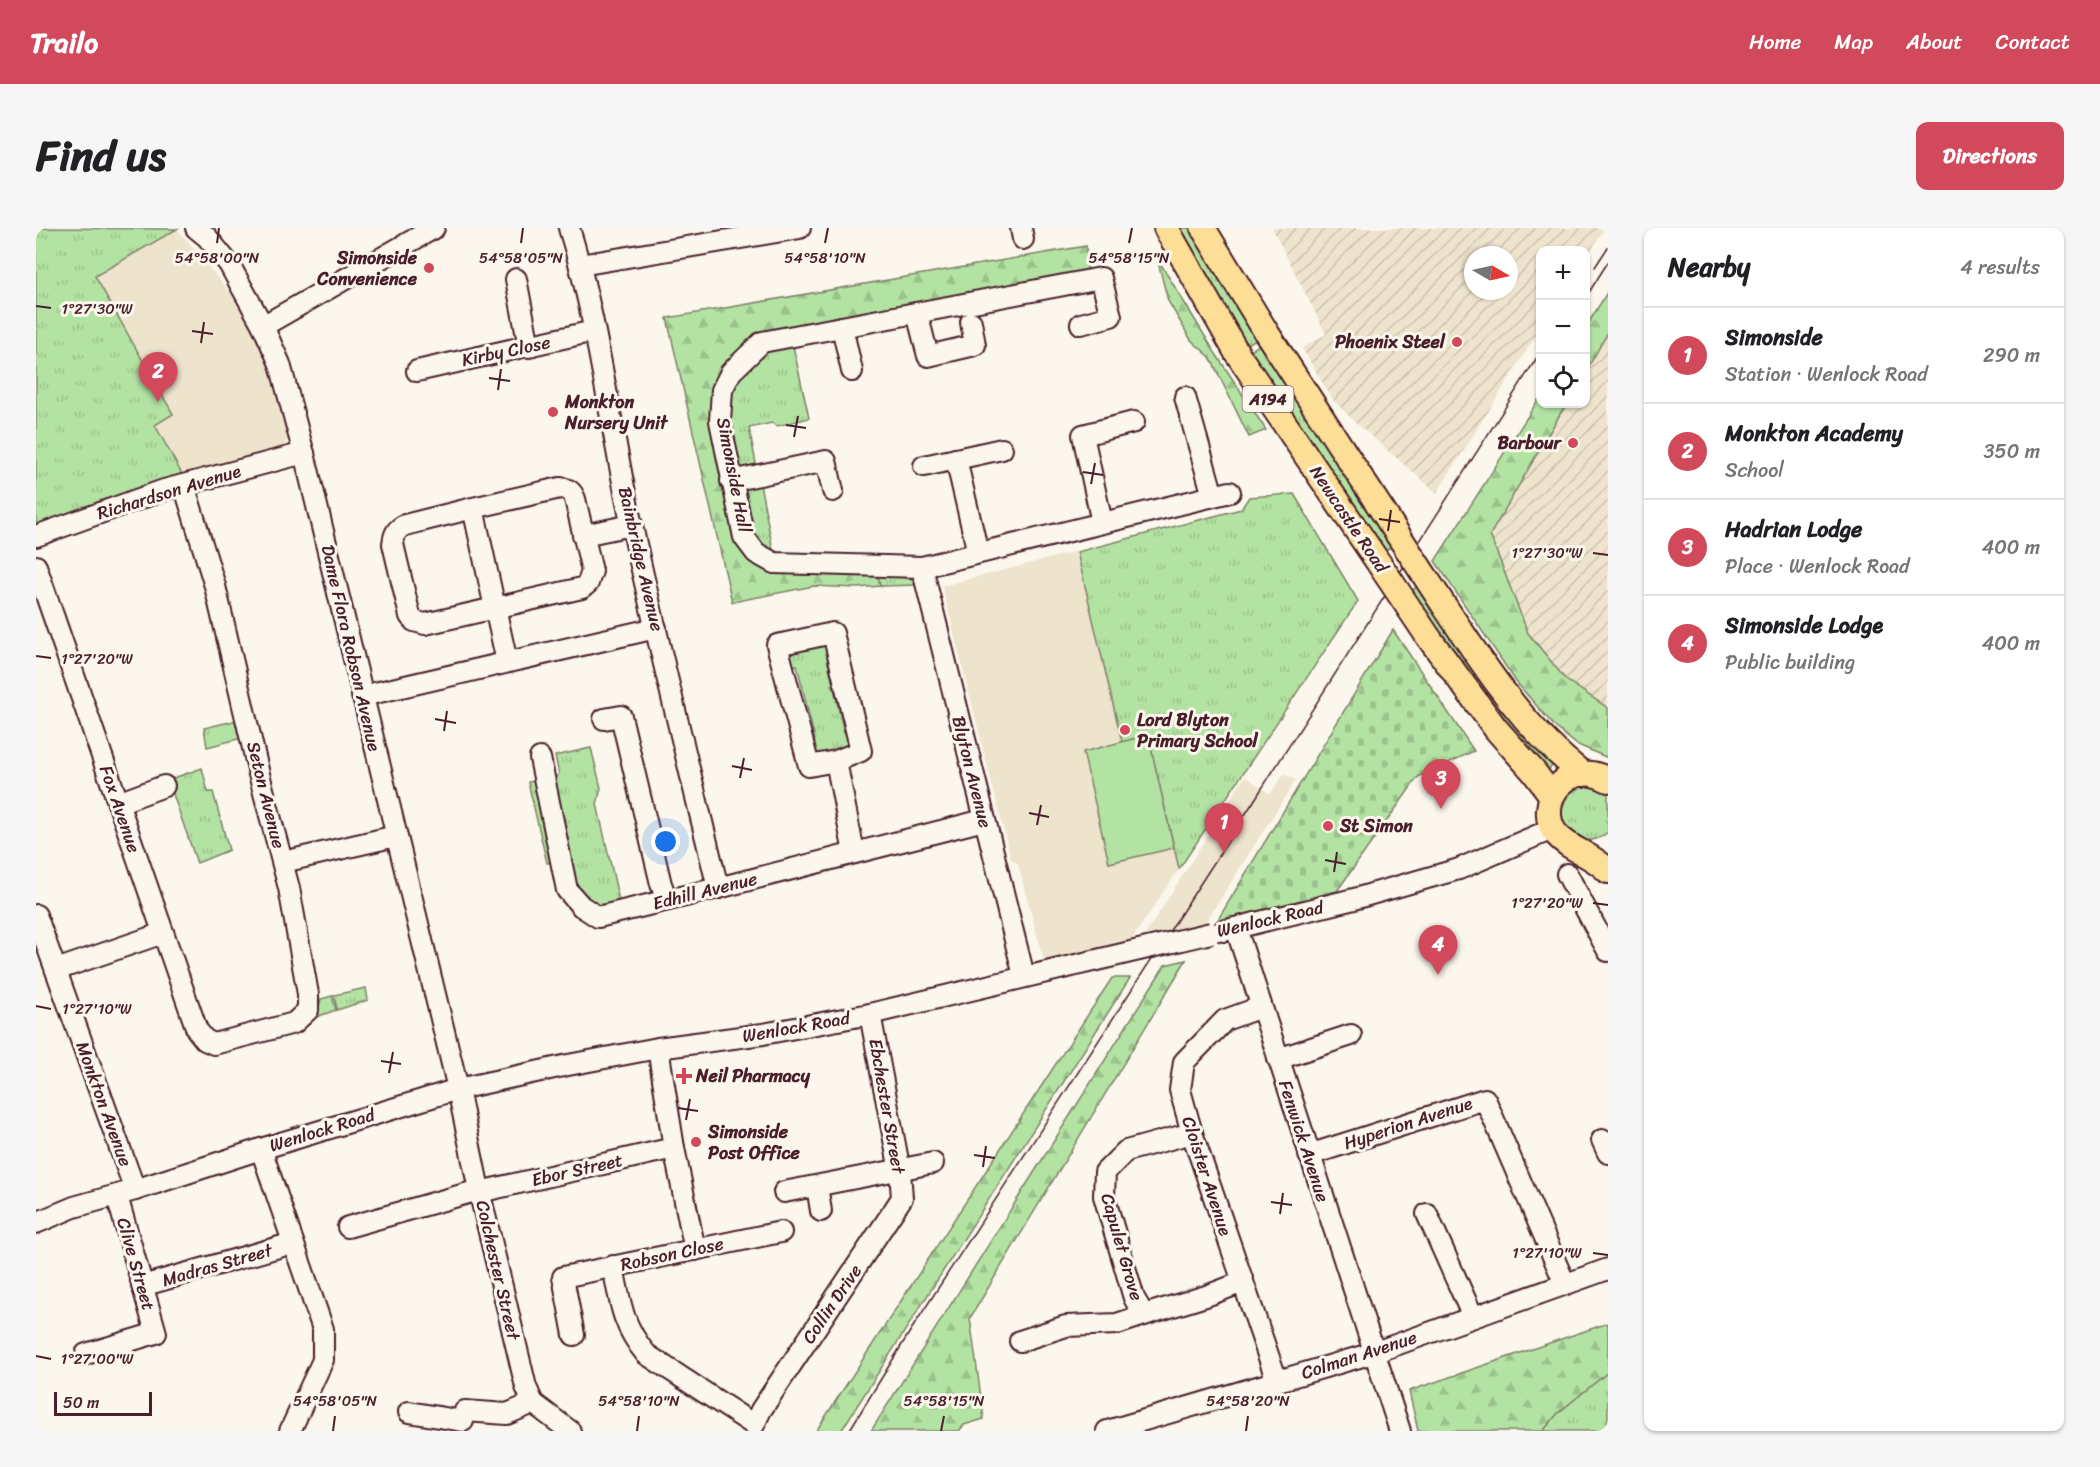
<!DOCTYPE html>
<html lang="en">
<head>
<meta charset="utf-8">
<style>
  body { margin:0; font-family:Sriracha,sans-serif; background:#f6f6f6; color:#202124 }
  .controls { position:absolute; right:18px; top:18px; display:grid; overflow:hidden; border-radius:12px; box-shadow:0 2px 4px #0004 }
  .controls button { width:54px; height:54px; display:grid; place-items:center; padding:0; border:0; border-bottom:2px solid #e0e0e0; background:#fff; color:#202124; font:30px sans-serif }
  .compass { position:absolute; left:1428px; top:18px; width:54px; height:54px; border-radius:50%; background:#fff; box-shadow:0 2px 4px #0004; rotate:99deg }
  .scale { position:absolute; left:18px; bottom:15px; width:98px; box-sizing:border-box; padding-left:6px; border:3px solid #4a1f2b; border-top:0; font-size:16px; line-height:21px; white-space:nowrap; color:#4a1f2b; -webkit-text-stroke:4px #fbf7ec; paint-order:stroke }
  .you { position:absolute; left:630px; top:614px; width:21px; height:21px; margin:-15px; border:4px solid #fff; border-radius:50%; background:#1a73e8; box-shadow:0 0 0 9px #1a73e833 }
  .badge { display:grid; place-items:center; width:39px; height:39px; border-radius:50%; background:#d1495b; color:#fff; font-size:20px; font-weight:700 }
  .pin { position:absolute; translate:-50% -50px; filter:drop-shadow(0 2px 3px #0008) }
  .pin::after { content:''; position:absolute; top:32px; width:21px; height:18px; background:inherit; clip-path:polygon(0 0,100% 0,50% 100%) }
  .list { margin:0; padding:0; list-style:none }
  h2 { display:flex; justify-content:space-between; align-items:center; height:78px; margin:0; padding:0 24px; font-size:26px }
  h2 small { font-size:20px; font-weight:400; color:#757577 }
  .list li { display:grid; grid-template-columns:39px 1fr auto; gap:18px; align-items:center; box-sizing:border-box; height:96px; padding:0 24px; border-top:2px solid #e0e0e0 }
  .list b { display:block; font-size:22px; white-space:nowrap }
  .list p { margin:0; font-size:20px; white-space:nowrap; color:#757577 }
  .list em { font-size:20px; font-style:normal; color:#757577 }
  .icon { flex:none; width:33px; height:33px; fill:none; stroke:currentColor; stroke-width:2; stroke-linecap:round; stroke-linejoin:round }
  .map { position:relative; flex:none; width:1572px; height:1203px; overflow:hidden; border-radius:12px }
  header { display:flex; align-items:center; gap:36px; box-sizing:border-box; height:84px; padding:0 30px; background:#d1495b; color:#fff }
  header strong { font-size:28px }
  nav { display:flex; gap:33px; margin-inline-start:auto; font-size:21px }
  .intro { display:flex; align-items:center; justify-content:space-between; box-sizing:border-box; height:144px; padding:0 36px }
  h1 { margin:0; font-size:42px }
  .button { padding:15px 27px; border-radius:12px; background:#d1495b; color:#fff; font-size:21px; font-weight:700 }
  main { display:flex; gap:36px; padding:0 36px }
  aside { flex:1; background:#fff; border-radius:12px; box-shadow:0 2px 4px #0004 }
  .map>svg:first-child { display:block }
</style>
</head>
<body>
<header>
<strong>Trailo</strong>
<nav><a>Home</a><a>Map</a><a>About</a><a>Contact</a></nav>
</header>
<div class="intro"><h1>Find us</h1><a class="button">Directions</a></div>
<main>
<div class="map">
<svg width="1572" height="1203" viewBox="0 0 1572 1203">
  <defs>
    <pattern id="industrial-furrows" width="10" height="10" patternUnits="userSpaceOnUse" patternTransform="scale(1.5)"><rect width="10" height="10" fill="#eee3cd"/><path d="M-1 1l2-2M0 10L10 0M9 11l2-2" fill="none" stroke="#cec2b0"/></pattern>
    <pattern id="grass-tufts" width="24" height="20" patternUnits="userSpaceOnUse" patternTransform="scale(1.5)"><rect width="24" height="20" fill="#b3e3a3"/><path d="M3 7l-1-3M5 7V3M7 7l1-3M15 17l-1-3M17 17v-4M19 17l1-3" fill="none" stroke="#9bc28c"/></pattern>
    <pattern id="forest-firs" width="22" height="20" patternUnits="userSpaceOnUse" patternTransform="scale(1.5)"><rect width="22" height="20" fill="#b3e3a3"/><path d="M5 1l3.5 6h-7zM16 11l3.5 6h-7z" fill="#9bc28c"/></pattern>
    <pattern id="cemetery-stones" width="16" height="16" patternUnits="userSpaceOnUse" patternTransform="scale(1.5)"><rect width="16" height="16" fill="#b3e3a3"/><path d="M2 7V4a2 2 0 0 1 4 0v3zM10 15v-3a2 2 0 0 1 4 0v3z" fill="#9bc28c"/></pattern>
  </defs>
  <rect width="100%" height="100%" fill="#fbf7ec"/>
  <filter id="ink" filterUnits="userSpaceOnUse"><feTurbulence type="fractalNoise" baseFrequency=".0167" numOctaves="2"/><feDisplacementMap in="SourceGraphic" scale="12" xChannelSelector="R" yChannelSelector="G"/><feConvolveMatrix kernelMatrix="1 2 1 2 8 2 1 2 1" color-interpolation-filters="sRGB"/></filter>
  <g filter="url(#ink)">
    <g fill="#eee3cd">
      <path d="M0,0L141,1L207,80L233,140L253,209L247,219L147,248Z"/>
      <path d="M1258,266L1322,373L1096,711L1008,733L982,636L975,631L906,358L1205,281L1213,269Z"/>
      <path d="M1248,546L1260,552L1169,695L1109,707L1209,548L1234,566Z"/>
    </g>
    <g fill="url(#industrial-furrows)" fill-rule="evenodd">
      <path d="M1236,0H1569L1550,30V22H1504V101L1401,265L1321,196L1297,172L1266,120L1290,106ZM1437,27H1473V63H1437Z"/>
      <path d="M1572,104V480L1530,452L1492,405L1454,306L1530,176H1550V143Z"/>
    </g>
    <g fill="url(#grass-tufts)" stroke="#7e8167" stroke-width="1.5">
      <path d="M0,0L141,1L59,48L137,186L119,197L147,248L0,300Z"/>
      <path d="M1139,0H1155L1219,112L1207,118Z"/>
      <path d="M755,109L773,190L741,198L736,195L713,200L738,327L720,325L684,193L695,144Z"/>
      <path d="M1223,117L1356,318L1347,324L1210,125Z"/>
      <path d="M1258,266L1322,373L1143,641L1112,508L1086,514L1041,324L1205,281L1213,269Z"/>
      <path d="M841,345L863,346L864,349L876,351L882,357L844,358Z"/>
      <path d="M1381,358L1459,473L1519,535L1510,544L1470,503L1374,365Z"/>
      <path d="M788,415L800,427L791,430L808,505L818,504L815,515L810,522L783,527L776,522L772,515L779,512L761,437L752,439L753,431L759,422Z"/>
      <path d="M202,492L206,510L171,519L168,500Z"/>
      <path d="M555,520L565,560L561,576L584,677L560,682L540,665L516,552L523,546L519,528Z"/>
      <path d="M166,540L172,564H177L193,622L161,635L132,552Z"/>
      <path d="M498,553H501L522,632L511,635L492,554Z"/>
      <path d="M1551,556L1569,562L1572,566V604C1557,617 1545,613 1529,604C1525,588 1518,574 1533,564C1540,559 1543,557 1551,556Z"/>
      <path d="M330,760L332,772L301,782L298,767Z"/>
      <path d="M296,768L300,782L280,789L285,771Z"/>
      <path d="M1572,1144V1203H1507L1522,1185Z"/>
    </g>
    <g fill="url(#forest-firs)" stroke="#7e8167" stroke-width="1.5">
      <path d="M1050,18L1052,52L726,114L686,162L720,325L841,345L844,358L821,360L778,358L696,374L631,90Z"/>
      <path d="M1121,30L1178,123L1230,202L1213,209L1174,129L1155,112L1132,73Z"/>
      <path d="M1572,63V104L1550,143V99Z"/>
      <path d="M1504,169V176H1530L1454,307L1492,405L1530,452L1572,480V530L1540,516L1519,499L1481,455L1399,333Z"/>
      <path d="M1150,732L934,1090L948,1191L928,1197L923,1203H835L1129,737Z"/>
      <path d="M1076,750H1094L805,1203H780Z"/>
      <path d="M1572,1095V1144L1522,1185L1507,1203H1382L1373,1163Z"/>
    </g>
    <path fill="url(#cemetery-stones)" stroke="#7e8167" stroke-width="1.5" d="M1357,402L1438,523L1382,549L1301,663L1181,693Z"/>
    <path fill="#b3e3a3" stroke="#7e8167" stroke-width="1.5" d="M1112,507L1138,620L1073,635L1047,524Z"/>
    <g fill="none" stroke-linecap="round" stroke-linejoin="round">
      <g stroke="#4a1f2b" stroke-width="24">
        <g id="minor">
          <path d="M160,0L171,9L193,36L227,98L244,136L272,241L422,861L443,962L490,1159L497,1175L534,1203"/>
          <path d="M533,0C563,97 574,199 596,298C623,419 653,540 682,660"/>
          <path d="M985,0L987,11"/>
          <path d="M544,37L764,0"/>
          <path d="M480,51L493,119"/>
          <path d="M881,85L892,128L939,117L935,94"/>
          <path d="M1045,96L1075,88L1065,50L726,114L695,144L686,162L684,193L708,309L720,325L738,335L886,339L1194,264"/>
          <path d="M227,98L398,0"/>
          <path d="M806,99L816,143"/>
          <path d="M381,143L558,103"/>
          <path d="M1149,169L1177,268"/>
          <path d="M920,231L942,325"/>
          <path d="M888,238L966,221"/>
          <path d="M695,253L790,233L797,263"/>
          <path d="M437,280L369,297C360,301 358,307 357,316L374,388L378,393L389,396L546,360L552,355L556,343L539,271C536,263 533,261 524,260L437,280C448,331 460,383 471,434"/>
          <path d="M1066,295L1047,207L1098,194"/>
          <path d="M547,307L596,297"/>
          <path d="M0,308L128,262L268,225"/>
          <path d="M0,338L161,802L169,812L178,816L258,795L272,782V766L253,660L223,546L179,358L148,257"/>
          <path d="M886,339L988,748"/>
          <path d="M326,468L620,400"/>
          <path d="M568,491L585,488L625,656L631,672"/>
          <path d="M504,530L531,662L545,678L562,689L682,660L948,592"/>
          <path d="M800,533L825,523L797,405L741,417L773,538L800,533L818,625"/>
          <path d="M82,575L128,558"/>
          <path d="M247,634L360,608"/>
          <path d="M1531,646L1572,723"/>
          <path d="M0,687L99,962"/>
          <path d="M1200,700L1364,1203"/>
          <path d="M1187,703L1318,671L1423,641L1516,601"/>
          <path d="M20,742L127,705"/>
          <path d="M1225,779L1189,792L1148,834L1144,862L1156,905L1241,1153"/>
          <path d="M622,820L638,920L659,1022"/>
          <path d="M1242,831L1315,807"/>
          <path d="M1156,905L1090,923L1069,944L1068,968L1098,1070L1108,1087L1170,1068L1207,1054"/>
          <path d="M1566,912L1572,925"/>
          <path d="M225,921L287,1101V1132L254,1203"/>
          <path d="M1273,927L1449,871L1529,1056"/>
          <path d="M781,958L785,983"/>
          <path d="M443,964L638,920"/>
          <path d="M748,964L897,935"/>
          <path d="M1391,986L1437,1089"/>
          <path d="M0,995L38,979L99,962L225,921L422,861L532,837L622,820L727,806L834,786L1103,722"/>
          <path d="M312,999L443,962"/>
          <path d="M577,1038C584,1074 586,1097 610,1126L718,1197L725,1182L866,970L864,943L834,786"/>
          <path d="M106,1058L257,1015"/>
          <path d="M538,1107L527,1049L745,1004"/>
          <path d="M984,1113L1030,1098L1081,1096L1108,1087"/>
          <path d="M50,1126L120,1105L81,968"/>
          <path d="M373,1184L427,1193L429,1183L471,1186L497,1175"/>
          <path d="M1071,1203L1337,1125L1572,1041"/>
        </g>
      </g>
      <g stroke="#4a1f2b" stroke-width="28">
        <g id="major">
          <path d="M1130,0L1201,125L1344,337"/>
          <path d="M1167,0L1232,107L1353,293"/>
          <path d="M1409,379C1449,439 1489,502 1547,546"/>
          <path d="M1393,410L1460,501L1498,544L1516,568"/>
          <path d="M1572,552C1560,545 1545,543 1532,550C1523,556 1516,565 1514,575C1505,617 1551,620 1572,643"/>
        </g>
      </g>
      <use href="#minor" stroke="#fbf7ec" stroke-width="20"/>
      <use href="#major" stroke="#fdde96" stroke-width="24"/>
      <g stroke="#4a1f2b" stroke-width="1.5">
        <path d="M1559,39L1572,19"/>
        <path d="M1550,69L1572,34"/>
        <path d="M813,1203L875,1102L1216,576L1504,125"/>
      </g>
      <g stroke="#4a1f2b" stroke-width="24" stroke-linecap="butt">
        <path id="minor-bridge" d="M1103,722L1175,705"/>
      </g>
      <g stroke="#4a1f2b" stroke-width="28" stroke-linecap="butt">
        <g id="major-bridge">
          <path d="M1353,293L1409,379"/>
          <path d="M1344,337L1393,410"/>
        </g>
      </g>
      <use href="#minor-bridge" stroke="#fbf7ec" stroke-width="20"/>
      <use href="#major-bridge" stroke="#fdde96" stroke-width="24"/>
    </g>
  </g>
  <path fill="none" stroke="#4a1f2b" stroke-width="2" d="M181,15L183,0M485,15L487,0M789,15L792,0M1093,15L1096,0M0,78L15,80M156,103L177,106M165,115L168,94M453,150L474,153M462,162L465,141M750,197L770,200M758,209L762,188M1047,244L1067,247M1055,256L1059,235M1343,291L1364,294M1352,303L1355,282M1557,325L1572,327M0,428L15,430M399,491L420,495M408,503L411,483M696,538L716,542M704,550L708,530M993,585L1013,589M1001,597L1005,577M1289,632L1310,636M1298,644L1301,624M1557,675L1572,677M0,778L15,781M345,833L365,836M353,845L357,824M642,880L662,883M650,892L654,871M938,927L959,930M947,939L950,918M1235,974L1256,977M1244,986L1247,965M1557,1025L1572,1027M0,1128L15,1131M297,1203L299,1188M601,1203L603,1188M905,1203L908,1188M1210,1203L1212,1188"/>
  <g fill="#d1495b" stroke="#fbf7ec" stroke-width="2">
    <circle cx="393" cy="40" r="6"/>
    <circle cx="1421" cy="114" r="6"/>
    <circle cx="517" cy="184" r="6"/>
    <circle cx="1537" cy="215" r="6"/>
    <circle cx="1089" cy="502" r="6"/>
    <circle cx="1292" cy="598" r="6"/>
    <path d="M645 839h6v6h6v6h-6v6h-6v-6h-6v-6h6z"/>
    <circle cx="660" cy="914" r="6"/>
  </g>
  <g text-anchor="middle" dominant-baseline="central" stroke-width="6" stroke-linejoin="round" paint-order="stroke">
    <rect fill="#fbf7ec" stroke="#7f6065" stroke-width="1.5" x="1206.5" y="158" width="51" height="26" rx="4.5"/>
    <g font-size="16" font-weight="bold" fill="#4a1f2b">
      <text x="1232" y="171">A194</text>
    </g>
    <g font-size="18" font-weight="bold" fill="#4a1f2b" stroke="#fbf7ec" text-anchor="start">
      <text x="381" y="30" text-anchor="end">Simonside<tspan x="381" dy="21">Convenience</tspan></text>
      <text x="1409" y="114" text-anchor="end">Phoenix Steel</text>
      <text x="529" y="174">Monkton<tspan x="529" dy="21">Nursery Unit</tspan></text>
      <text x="1525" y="215" text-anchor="end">Barbour</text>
      <text x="1101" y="492">Lord Blyton<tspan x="1101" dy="21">Primary School</tspan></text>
      <text x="1304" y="598">St Simon</text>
      <text x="660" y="848">Neil Pharmacy</text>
      <text x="672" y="904">Simonside<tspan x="672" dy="21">Post Office</tspan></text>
    </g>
    <g font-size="18" fill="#4a1f2b" stroke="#fbf7ec">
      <text transform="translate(470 123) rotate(-12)">Kirby Close</text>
      <text transform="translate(698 247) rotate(79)">Simonside Hall</text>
      <text transform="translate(133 264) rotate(-17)">Richardson Avenue</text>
      <text transform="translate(1313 291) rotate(56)">Newcastle Road</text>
      <text transform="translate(605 331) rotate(77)">Bainbridge Avenue</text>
      <text transform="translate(315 420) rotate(77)">Dame Flora Robson Avenue</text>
      <text transform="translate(936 544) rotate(76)">Blyton Avenue</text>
      <text transform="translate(230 567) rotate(76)">Seton Avenue</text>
      <text transform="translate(84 581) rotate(71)">Fox Avenue</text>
      <text transform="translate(669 663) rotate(-14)">Edhill Avenue</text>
      <text transform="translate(1234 691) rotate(-13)">Wenlock Road</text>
      <text transform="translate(760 799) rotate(-10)">Wenlock Road</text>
      <text transform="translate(68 876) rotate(70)">Monkton Avenue</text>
      <text transform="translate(851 878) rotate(80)">Ebchester Street</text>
      <text transform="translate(1372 895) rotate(-18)">Hyperion Avenue</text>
      <text transform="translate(286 902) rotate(-17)">Wenlock Road</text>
      <text transform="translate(1268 913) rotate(72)">Fenwick Avenue</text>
      <text transform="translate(541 942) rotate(-13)">Ebor Street</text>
      <text transform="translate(1171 948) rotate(72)">Cloister Avenue</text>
      <text transform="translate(1086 1019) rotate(74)">Capulet Grove</text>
      <text transform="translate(636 1026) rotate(-12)">Robson Close</text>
      <text transform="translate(100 1036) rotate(74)">Clive Street</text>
      <text transform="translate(181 1037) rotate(-16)">Madras Street</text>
      <text transform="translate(462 1042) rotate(77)">Colchester Street</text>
      <text transform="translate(796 1076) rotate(-56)">Collin Drive</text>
      <text transform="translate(1323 1127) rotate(-18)">Colman Avenue</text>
    </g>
  </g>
  <g font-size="15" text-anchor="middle" fill="#4a1f2b" stroke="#fbf7ec" stroke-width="6" stroke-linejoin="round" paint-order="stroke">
    <text x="181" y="35">54°58'00"N</text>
    <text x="485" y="35">54°58'05"N</text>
    <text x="789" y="35">54°58'10"N</text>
    <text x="1093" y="35">54°58'15"N</text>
    <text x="61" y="86">1°27'30"W</text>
    <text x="1511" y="330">1°27'30"W</text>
    <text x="61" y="436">1°27'20"W</text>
    <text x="1511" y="680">1°27'20"W</text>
    <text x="61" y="786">1°27'10"W</text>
    <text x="1511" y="1030">1°27'10"W</text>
    <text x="61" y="1136">1°27'00"W</text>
    <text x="299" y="1178">54°58'05"N</text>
    <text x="603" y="1178">54°58'10"N</text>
    <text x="908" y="1178">54°58'15"N</text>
    <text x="1212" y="1178">54°58'20"N</text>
  </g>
</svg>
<div class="controls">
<button>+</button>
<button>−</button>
<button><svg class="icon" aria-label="locate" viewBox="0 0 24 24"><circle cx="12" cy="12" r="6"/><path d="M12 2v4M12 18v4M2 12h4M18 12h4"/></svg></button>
</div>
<svg class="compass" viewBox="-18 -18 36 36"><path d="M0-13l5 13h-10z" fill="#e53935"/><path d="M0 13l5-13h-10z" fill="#757577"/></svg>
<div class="scale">50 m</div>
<div class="you"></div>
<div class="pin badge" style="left:1188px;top:625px">1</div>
<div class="pin badge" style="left:122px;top:174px">2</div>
<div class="pin badge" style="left:1405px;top:581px">3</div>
<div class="pin badge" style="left:1402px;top:747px">4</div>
</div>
<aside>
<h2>Nearby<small>4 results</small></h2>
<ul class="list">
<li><span class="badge">1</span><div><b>Simonside</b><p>Station · Wenlock Road</p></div><em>290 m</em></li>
<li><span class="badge">2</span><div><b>Monkton Academy</b><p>School</p></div><em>350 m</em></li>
<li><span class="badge">3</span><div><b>Hadrian Lodge</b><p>Place · Wenlock Road</p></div><em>400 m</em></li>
<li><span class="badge">4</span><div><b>Simonside Lodge</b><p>Public building</p></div><em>400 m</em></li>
</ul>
</aside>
</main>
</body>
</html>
